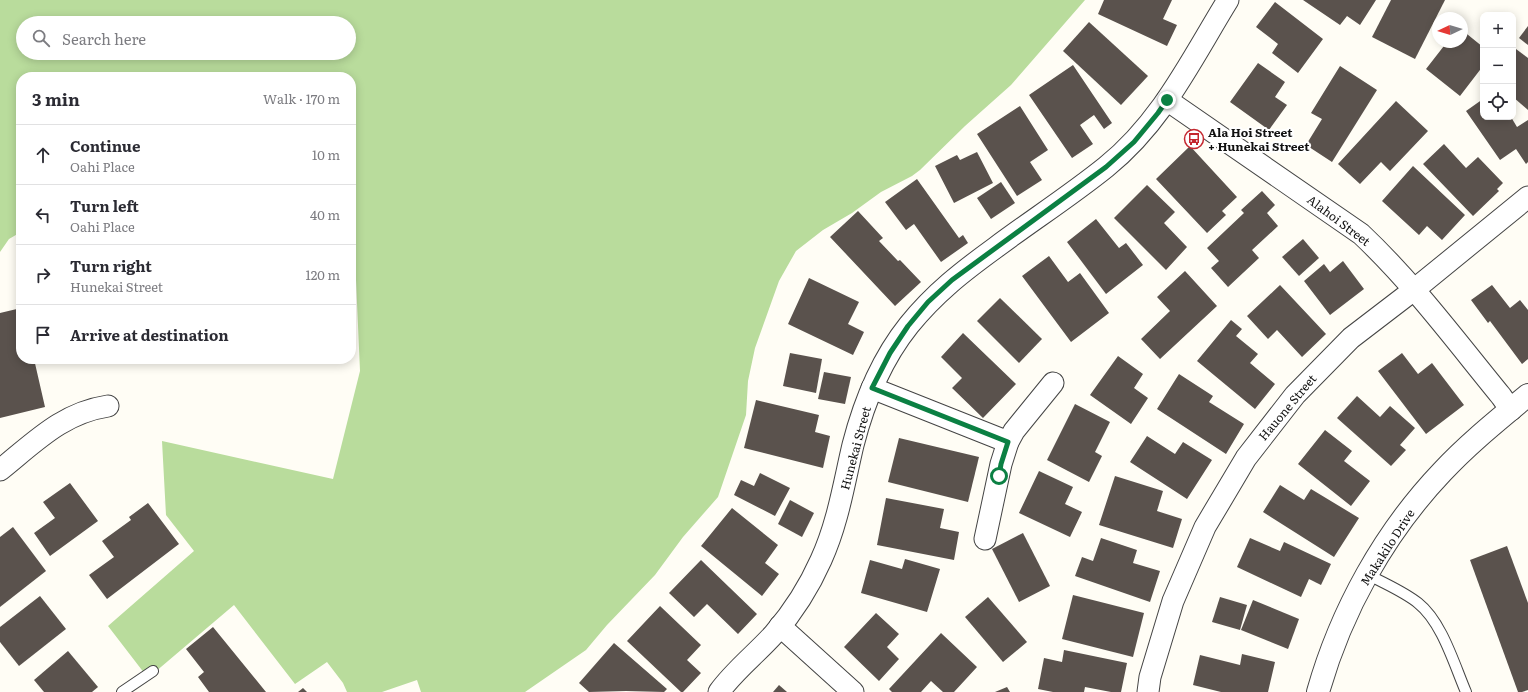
<!DOCTYPE html>
<html lang="en">
<head>
<meta charset="utf-8">
<style>
  body { margin:0; font-family:Literata,serif; background:#f2f2f3; color:#2b2b33 }
  .controls { position:absolute; right:12px; top:12px; display:grid; overflow:hidden; border-radius:8px; box-shadow:0 2px 10px #0003 }
  .controls button { width:36px; height:36px; display:grid; place-items:center; padding:0; border:0; border-bottom:1px solid #e1e1e2; background:#fff; color:#2b2b33; font:20px sans-serif }
  .compass { position:absolute; left:1432px; top:12px; width:36px; height:36px; border-radius:50%; background:#fff; box-shadow:0 2px 10px #0003; rotate:266deg }
  .stop { position:absolute; width:12px; height:12px; margin:-9px; border:3px solid #0b8043; border-radius:50%; background:#fff }
  .stop.end { background:#0b8043; border-color:#fff; box-shadow:0 1px 4px #0008 }
  .list { margin:0; padding:0; list-style:none }
  h2 { display:flex; justify-content:space-between; align-items:center; height:52px; margin:0; padding:0 16px; font-size:17px }
  h2 small { font-size:13px; font-weight:400; color:#7c7c81 }
  .list li { display:grid; grid-template-columns:26px 1fr auto; gap:12px; align-items:center; box-sizing:border-box; height:60px; padding:0 16px; border-top:1px solid #e1e1e2 }
  .list b { display:block; font-size:15px; white-space:nowrap }
  .list p { margin:0; font-size:13px; white-space:nowrap; color:#7c7c81 }
  .list em { font-size:13px; font-style:normal; color:#7c7c81 }
  .icon { flex:none; width:22px; height:22px; fill:none; stroke:currentColor; stroke-width:2; stroke-linecap:round; stroke-linejoin:round }
  .map { position:relative; flex:none; width:1528px; height:692px; overflow:hidden }
  .search { position:absolute; background:#fff; box-shadow:0 2px 10px #0003; left:16px; top:16px; width:340px; height:44px; display:flex; align-items:center; gap:10px; box-sizing:border-box; padding:0 14px; border-radius:22px; color:#7c7c81; font-size:15px }
  .panel { position:absolute; background:#fff; box-shadow:0 2px 10px #0003; left:16px; top:72px; width:340px; height:292px; border-radius:16px }
  .map>svg:first-child { display:block }
</style>
</head>
<body>
<div class="map">
<svg width="1528" height="692" viewBox="0 0 1528 692">
  <rect width="100%" height="100%" fill="#fffdf5"/>
  <path fill="#b9dc9c" fill-rule="evenodd" d="M0,0H1085L1011,85L965,126L920,170L912,176L881,192L852,213L823,230L796,251L779,281L755,348L748,381L746,415L718,497L683,537L655,575L607,625L586,650L525,692H421L417,680L382,692H347L343,683L327,662L295,684L234,605L148,678L108,626L194,551L166,515L162,441L333,479L360,371L355,257H351V77H21V232L9,239L0,252ZM23,23H349V53H23Z"/>
  <g fill="#5a524d">
    <path d="M1104,0H1172L1163,19L1177,25L1167,46L1098,14Z"/>
    <path d="M1303,0H1376L1360,25L1347,16L1340,25Z"/>
    <path d="M1391,0H1445L1415,59L1372,37Z"/>
    <path d="M1275,2L1323,39L1298,73L1272,53L1278,44L1256,27Z"/>
    <path d="M1089,22L1148,76L1121,105L1063,51Z"/>
    <path d="M1528,26V45L1519,38Z"/>
    <path d="M1462,30L1483,47V66L1460,96L1426,69L1447,42H1462Z"/>
    <path d="M1516,49L1528,58V110L1513,97V52Z"/>
    <path d="M1258,63L1285,82L1275,97L1287,105L1269,130L1230,102Z"/>
    <path d="M1073,65L1112,123L1104,129L1094,115L1080,125L1093,144L1072,158L1029,95Z"/>
    <path d="M1340,66L1377,90L1332,162L1306,145L1322,119L1311,113Z"/>
    <path d="M1483,99V117H1511L1517,127L1528,120V162L1526,164L1516,149L1500,160L1466,111Z"/>
    <path d="M1396,101L1428,131L1390,171L1381,162L1360,184L1338,164Z"/>
    <path d="M1020,106L1048,150L1030,162L1042,180L1017,196L977,134Z"/>
    <path d="M1444,144L1466,168L1478,157L1503,183L1497,189L1499,191L1473,216L1423,164Z"/>
    <path d="M1190,146L1237,197L1222,211L1226,215L1207,233L1156,179Z"/>
    <path d="M977,152L993,183L954,203L935,166L957,155L960,160Z"/>
    <path d="M1413,166L1465,215L1442,240L1427,226L1419,235L1382,201Z"/>
    <path d="M917,179L959,238L963,235L968,243L941,262L914,224L906,230L885,202Z"/>
    <path d="M1001,182L1015,203L991,219L977,198Z"/>
    <path d="M1147,185L1175,212L1164,223L1187,247L1166,270L1114,218Z"/>
    <path d="M1262,191L1275,205L1267,213L1278,226L1252,250L1259,258L1228,287L1211,268L1219,261L1207,248L1244,213L1241,210Z"/>
    <path d="M858,211L883,238L879,241L898,261L900,260L921,282L895,306L830,237Z"/>
    <path d="M1096,219L1119,248L1126,243L1143,265L1106,294L1067,242Z"/>
    <path d="M1303,239L1319,258L1299,276L1282,257Z"/>
    <path d="M21,243V261H20L17,244Z"/>
    <path d="M1049,256L1068,282L1080,273L1109,313L1071,342L1022,276Z"/>
    <path d="M1343,261L1364,289L1330,315L1304,281L1324,264L1330,272Z"/>
    <path d="M1185,271L1217,306L1160,359L1141,339L1170,311L1157,297Z"/>
    <path d="M809,278L859,302L848,324L864,332L853,355L788,324Z"/>
    <path d="M1280,285L1326,334L1302,357L1277,330L1268,339L1247,316Z"/>
    <path d="M1492,285L1510,308L1520,300L1528,310V359L1522,364L1490,321L1488,323L1471,300Z"/>
    <path d="M1000,298L1042,339L1019,363L977,321Z"/>
    <path d="M21,308V359H34L45,407L0,418V313Z"/>
    <path d="M1231,320L1242,329L1236,336L1258,354L1250,363L1275,384L1255,409L1197,361Z"/>
    <path d="M963,333L1016,384L983,418L952,388L962,378L941,357Z"/>
    <path d="M790,353L822,359L816,393L783,386Z"/>
    <path d="M1402,353L1418,374L1432,363L1464,405L1426,434L1378,371Z"/>
    <path d="M1118,356L1143,374L1134,388L1148,398L1131,424L1090,395Z"/>
    <path d="M824,372L851,377L845,404L818,399Z"/>
    <path d="M1179,374L1213,396L1209,402L1244,424L1226,454L1157,409Z"/>
    <path d="M1357,396L1380,417L1390,406L1415,428L1400,445L1406,450L1391,466L1337,418Z"/>
    <path d="M756,400L819,415L815,432L830,436L823,468L744,448Z"/>
    <path d="M1075,404L1110,422L1095,452L1102,456L1089,482L1047,460Z"/>
    <path d="M1325,430L1352,451L1344,461L1370,481L1351,506L1298,464Z"/>
    <path d="M1147,436L1175,454L1183,442L1212,460L1187,499L1130,462Z"/>
    <path d="M899,438L979,457L968,502L888,482Z"/>
    <path d="M1039,471L1073,487L1065,504L1082,512L1070,537L1019,513Z"/>
    <path d="M760,473L790,488L775,516L734,495L741,480L754,486Z"/>
    <path d="M1115,476L1163,491L1157,511L1182,519L1173,548L1099,525Z"/>
    <path d="M70,483L98,521L50,556L34,533L55,518L43,502Z"/>
    <path d="M1280,485L1304,500L1311,489L1359,518L1334,557L1263,512Z"/>
    <path d="M886,498L944,509L940,528L959,532L954,560L877,545Z"/>
    <path d="M790,500L814,513L802,537L778,524Z"/>
    <path d="M148,503L179,544L107,599L89,575L114,557L102,541L131,520L129,517Z"/>
    <path d="M732,508L778,545L765,563L779,574L762,596L701,546Z"/>
    <path d="M13,527L46,571L0,607V537Z"/>
    <path d="M1023,533L1050,586L1019,602L992,549Z"/>
    <path d="M1101,538L1137,550L1133,563L1160,571L1150,602L1075,576L1082,557L1093,561Z"/>
    <path d="M1250,538L1280,551L1284,542L1331,564L1321,585L1309,579L1301,597L1237,567Z"/>
    <path d="M1507,546L1528,603V690L1522,692H1518L1470,560Z"/>
    <path d="M905,559L940,569L927,612L861,593L870,560L902,569Z"/>
    <path d="M701,560L757,614L738,634L707,604L694,617L669,593Z"/>
    <path d="M1073,595L1144,613L1133,657L1062,639Z"/>
    <path d="M40,596L66,629L19,666L0,642V627Z"/>
    <path d="M988,597L1027,642L1003,662L965,617Z"/>
    <path d="M1220,597L1247,605L1240,630L1212,622Z"/>
    <path d="M1253,600L1299,619L1288,649L1241,630Z"/>
    <path d="M660,606L701,645L687,660L701,673L683,692H681L627,641Z"/>
    <path d="M876,613L899,634L887,647L899,659L879,681L844,647Z"/>
    <path d="M213,627L266,692H209L198,677L204,672L186,649Z"/>
    <path d="M941,633L977,667L954,692H943L931,681L921,692H892L889,689Z"/>
    <path d="M614,643L667,689L664,692L626,691L589,692L579,683Z"/>
    <path d="M1064,650L1127,663L1121,692H1111L1085,687L1084,692H1053L1038,689L1044,658L1062,662Z"/>
    <path d="M68,651L98,687L92,692H44L34,680Z"/>
    <path d="M1242,654L1275,662L1268,692H1221L1193,685L1200,655L1240,665Z"/>
    <path d="M779,685L787,692H773Z"/>
    <path d="M1007,687L1010,692H995Z"/>
    <path d="M303,688L307,692H298Z"/>
  </g>
  <g fill="none" stroke-linecap="round" stroke-linejoin="round">
    <g stroke="#444" stroke-width="12">
      <g id="service">
        <path d="M1367,574C1383,583 1403,591 1418,603C1442,622 1454,664 1466,692"/>
        <path d="M122,692L153,671"/>
      </g>
    </g>
    <g stroke="#444" stroke-width="23">
      <g id="minor">
        <path d="M1167,100L1361,234C1413,283 1456,341 1501,396L1511,410"/>
        <path d="M872,388L1008,442"/>
        <path d="M0,470C35,442 62,413 108,406"/>
        <path d="M985,539L1001,464L1008,442L1014,431L1053,383"/>
        <path d="M780,626L853,692"/>
        <path d="M719,692C734,671 756,654 774,634C793,612 809,587 821,560C838,523 844,483 853,445C864,402 881,360 909,325C935,293 962,272 995,248C1031,221 1070,196 1106,167C1162,122 1191,60 1228,0"/>
        <path d="M1148,692L1150,677L1173,601L1205,527L1246,458L1295,395L1351,338L1415,289L1528,197"/>
      </g>
    </g>
    <g stroke="#444" stroke-width="24">
      <path id="tertiary" d="M1318,692C1341,611 1384,533 1442,472C1468,444 1498,420 1528,395"/>
    </g>
    <use href="#service" stroke="#fff" stroke-width="10"/>
    <use href="#minor" stroke="#fff" stroke-width="21"/>
    <use href="#tertiary" stroke="#fff" stroke-width="22"/>
  </g>
  <g fill="none" stroke-linecap="round" stroke-linejoin="round">
    <path stroke="#0b8043" stroke-width="5" d="M999,476L1001,464L1008,442L872,388L890,353L908,326L928,302L952,280L1106,167L1134,142L1158,113L1167,100"/>
  </g>
  <defs>
    <g id="bus-ring" transform="scale(1)"><circle r="9.5" fill="#fff" stroke="#c4262e" stroke-width="1.5"/><path d="M-5-6H5V4H4V6H2V4H-2V6H-4V4H-5ZM-3.5-4V0h7V-4ZM-3.5 1.2v1.5H-2V1.2ZM2 1.2v1.5H3.5V1.2Z" fill="#c4262e"/></g>
  </defs>
  <g fill-rule="evenodd">
    <use href="#bus-ring" x="1194" y="139"/>
  </g>
  <g text-anchor="middle" dominant-baseline="central" stroke-width="4" stroke-linejoin="round" paint-order="stroke">
    <g font-size="12" font-weight="bold" fill="#111" stroke="#fff" text-anchor="start">
      <text x="1208" y="132">Ala Hoi Street<tspan x="1208" dy="14">+ Hunekai Street</tspan></text>
    </g>
    <g font-size="12" fill="#111" stroke="#fff">
      <text transform="translate(1339 220) rotate(37)">Alahoi Street</text>
      <text transform="translate(1287 407) rotate(-50)">Hauone Street</text>
      <text transform="translate(855 448) rotate(-75)">Hunekai Street</text>
      <text transform="translate(1387 547) rotate(-57)">Makakilo Drive</text>
    </g>
  </g>
</svg>
<div class="controls">
<button>+</button>
<button>−</button>
<button><svg class="icon" aria-label="locate" viewBox="0 0 24 24"><circle cx="12" cy="12" r="6"/><path d="M12 2v4M12 18v4M2 12h4M18 12h4"/></svg></button>
</div>
<svg class="compass" viewBox="-18 -18 36 36"><path d="M0-13l5 13h-10z" fill="#e53935"/><path d="M0 13l5-13h-10z" fill="#7c7c81"/></svg>
<div class="stop" style="left:999px;top:476px"></div>
<div class="stop end" style="left:1167px;top:100px"></div>
<div class="search"><svg class="icon" aria-label="search" viewBox="0 0 24 24"><circle cx="10" cy="10" r="6"/><path d="M15 15l6 6"/></svg>Search here</div>
<section class="panel">
<h2>3 min<small>Walk · 170 m</small></h2>
<ul class="list">
<li><svg class="icon" aria-label="ahead" viewBox="0 0 24 24"><path d="M12 20V5M6 11l6-6 6 6"/></svg><div><b>Continue</b><p>Oahi Place</p></div><em>10 m</em></li>
<li><svg class="icon" aria-label="left" viewBox="0 0 24 24"><path d="M17 20v-9H6M10 6l-5 5 5 5"/></svg><div><b>Turn left</b><p>Oahi Place</p></div><em>40 m</em></li>
<li><svg class="icon" aria-label="right" viewBox="0 0 24 24"><path d="M7 20v-9h11M14 6l5 5-5 5"/></svg><div><b>Turn right</b><p>Hunekai Street</p></div><em>120 m</em></li>
<li><svg class="icon" aria-label="arrive" viewBox="0 0 24 24"><path d="M6 21V4h12l-3 4 3 4H6"/></svg><div><b>Arrive at destination</b></div></li>
</ul>
</section>
</div>
</body>
</html>
